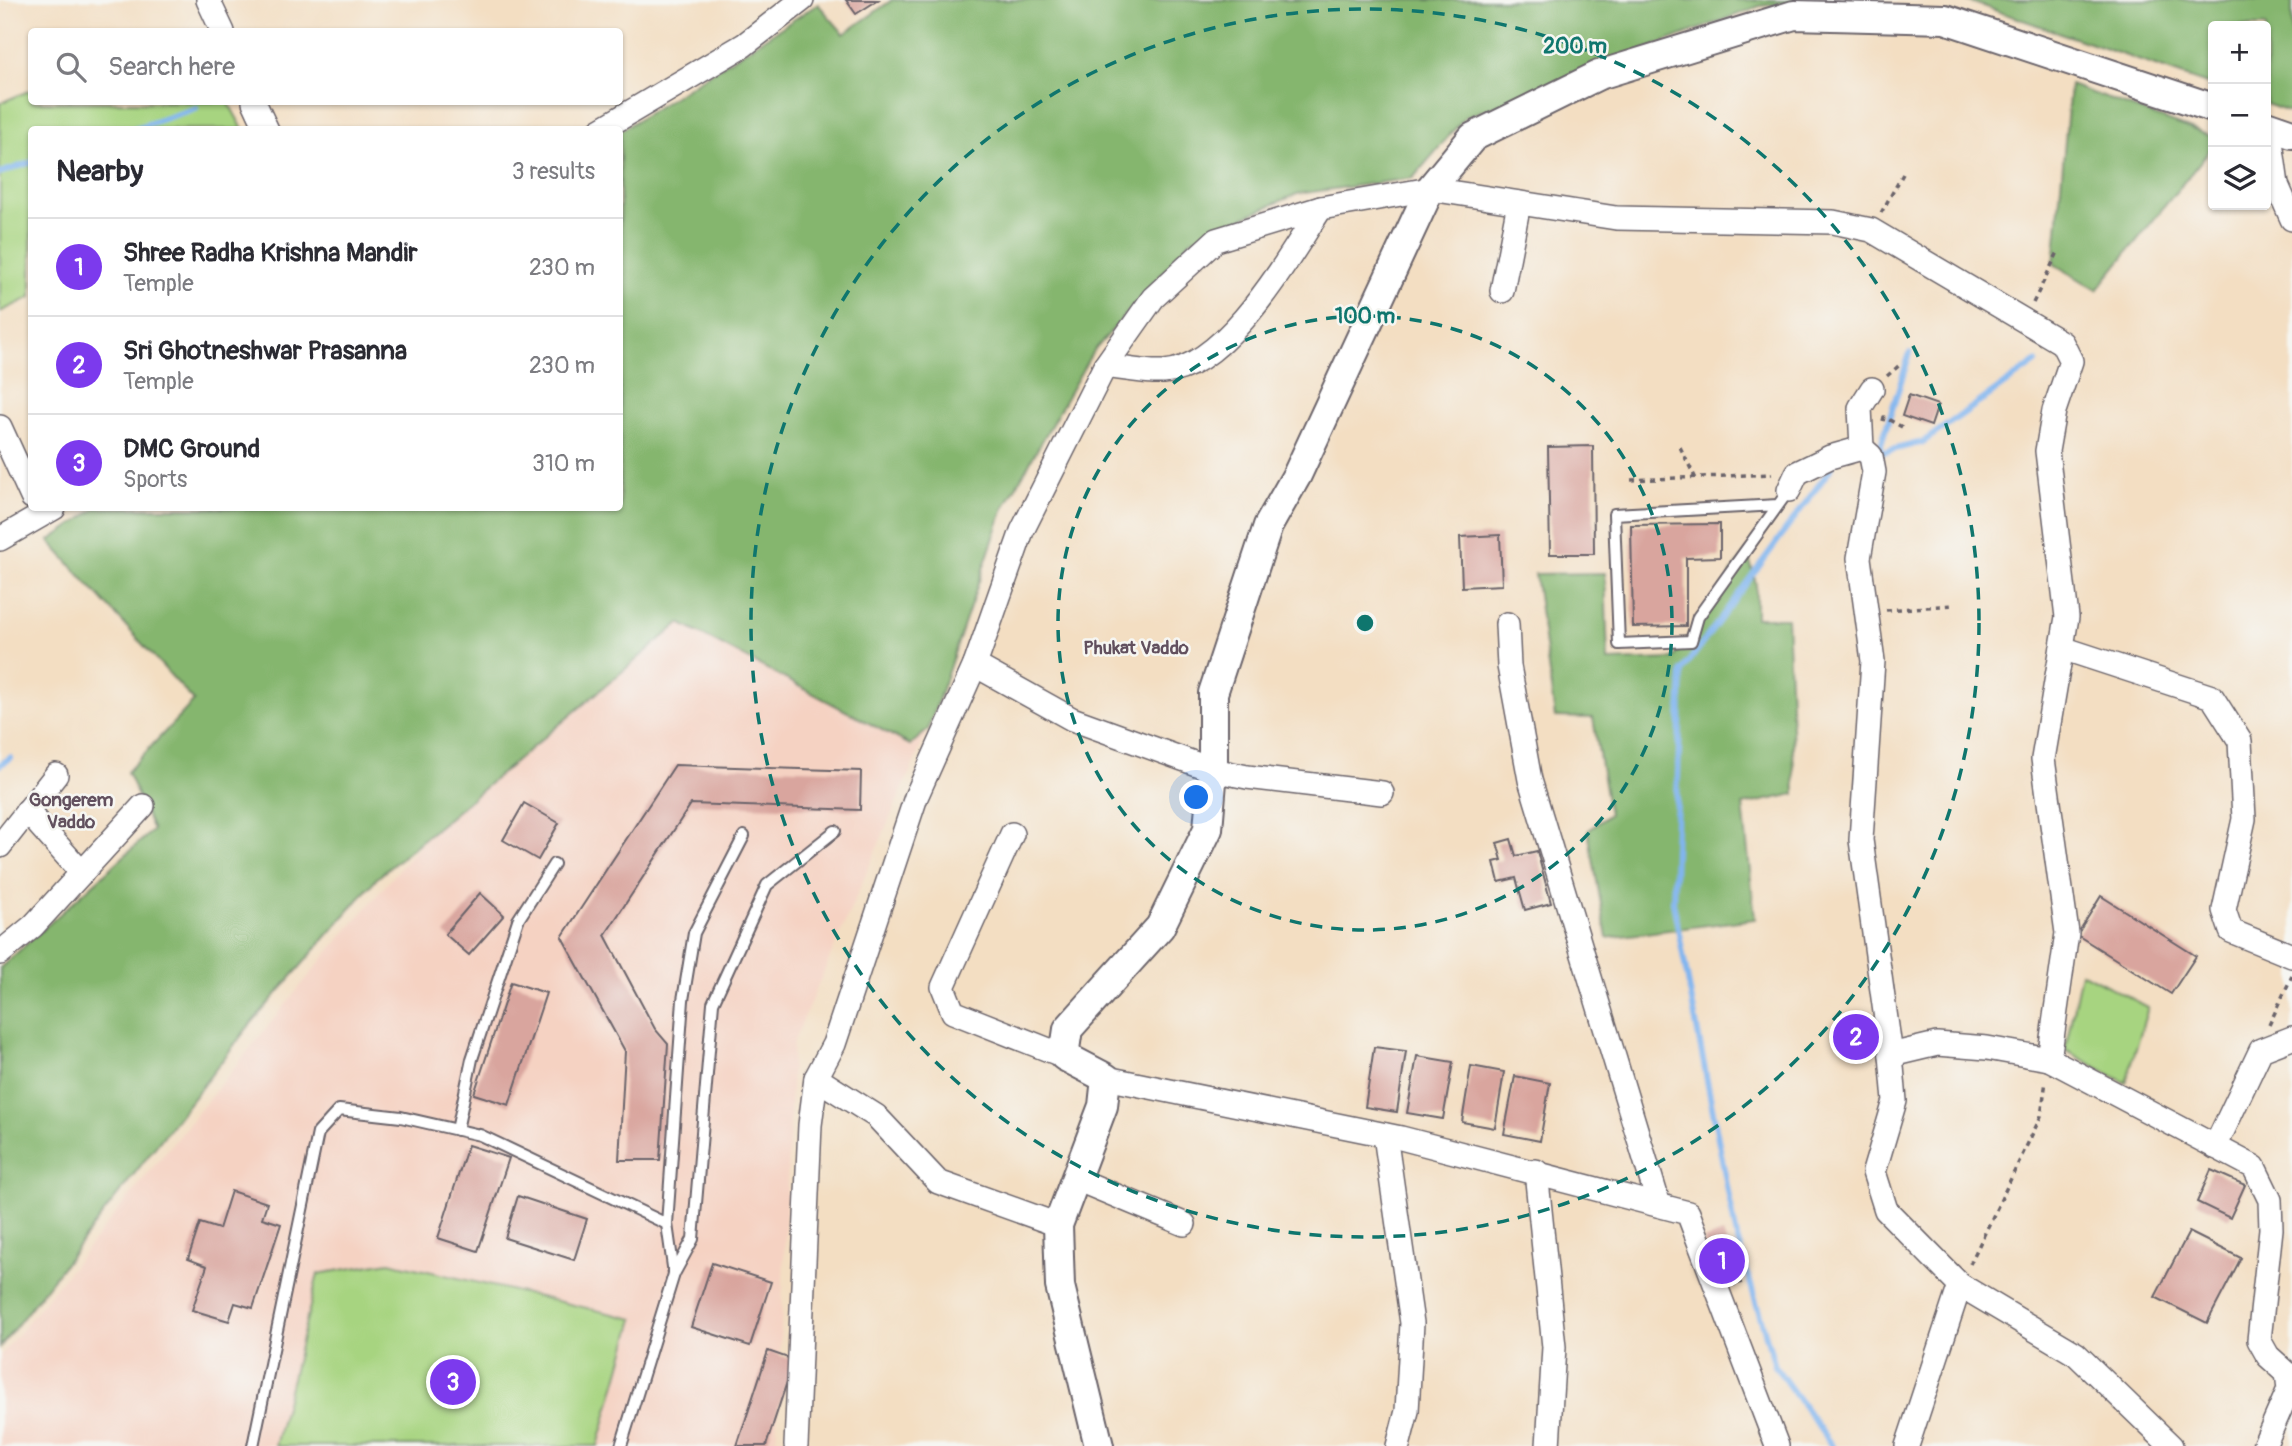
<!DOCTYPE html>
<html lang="en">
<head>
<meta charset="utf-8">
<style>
  body { margin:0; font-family:Pangolin,sans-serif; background:#f2f2f3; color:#2b2b33 }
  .controls { position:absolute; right:21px; top:21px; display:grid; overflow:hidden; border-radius:7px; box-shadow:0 2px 5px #0004 }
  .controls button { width:63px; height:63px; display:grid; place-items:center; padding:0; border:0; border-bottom:2px solid #e1e1e2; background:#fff; color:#2b2b33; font:35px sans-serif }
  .you { position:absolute; left:1197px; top:798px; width:24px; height:24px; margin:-18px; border:5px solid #fff; border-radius:50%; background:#1a73e8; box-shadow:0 0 0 10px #1a73e833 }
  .badge { display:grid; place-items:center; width:46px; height:46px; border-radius:50%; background:#7c3aed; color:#fff; font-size:23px; font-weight:700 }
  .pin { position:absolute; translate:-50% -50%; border:4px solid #fff; box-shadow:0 2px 7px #0006 }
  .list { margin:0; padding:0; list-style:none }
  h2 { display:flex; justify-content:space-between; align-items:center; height:91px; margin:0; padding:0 28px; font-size:30px }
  h2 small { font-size:23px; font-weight:400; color:#7c7c81 }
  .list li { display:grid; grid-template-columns:46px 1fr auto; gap:21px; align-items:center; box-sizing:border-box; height:98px; padding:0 28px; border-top:2px solid #e1e1e2 }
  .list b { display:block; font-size:26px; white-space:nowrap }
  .list p { margin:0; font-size:23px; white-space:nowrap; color:#7c7c81 }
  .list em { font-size:23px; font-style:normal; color:#7c7c81 }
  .icon { flex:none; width:38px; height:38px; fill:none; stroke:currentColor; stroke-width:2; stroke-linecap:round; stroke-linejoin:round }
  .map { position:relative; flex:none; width:2292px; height:1446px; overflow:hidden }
  .search { position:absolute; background:#fff; box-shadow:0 2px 5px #0004; left:28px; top:28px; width:595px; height:77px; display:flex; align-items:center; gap:18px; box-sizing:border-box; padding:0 24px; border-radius:7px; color:#7c7c81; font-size:26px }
  .panel { position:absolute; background:#fff; box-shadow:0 2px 5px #0004; left:28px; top:126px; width:595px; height:385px; border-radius:7px }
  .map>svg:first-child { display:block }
</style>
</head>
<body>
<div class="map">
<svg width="2292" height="1446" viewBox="0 0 2292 1446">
  <rect width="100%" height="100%" fill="#f6f6f2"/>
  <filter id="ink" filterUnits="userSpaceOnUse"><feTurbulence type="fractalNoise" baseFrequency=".0143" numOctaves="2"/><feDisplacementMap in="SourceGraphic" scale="14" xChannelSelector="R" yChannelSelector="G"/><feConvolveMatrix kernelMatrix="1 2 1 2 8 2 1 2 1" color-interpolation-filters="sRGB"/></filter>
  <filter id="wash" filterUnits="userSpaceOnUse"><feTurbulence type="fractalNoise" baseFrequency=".00686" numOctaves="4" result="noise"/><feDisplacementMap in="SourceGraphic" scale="28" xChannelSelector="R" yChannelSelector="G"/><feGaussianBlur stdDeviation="1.57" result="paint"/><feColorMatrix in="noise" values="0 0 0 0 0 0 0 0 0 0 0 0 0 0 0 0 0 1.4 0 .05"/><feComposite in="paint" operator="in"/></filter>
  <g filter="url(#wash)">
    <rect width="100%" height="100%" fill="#f3dec2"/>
    <path fill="#f5d2c2" d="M664,590L877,663L928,730L793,1043L776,1446H0V1356L320,962L501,750Z"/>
    <g fill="#a7d480" stroke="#647b5e" stroke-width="2">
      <path d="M31,90L32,102H228L243,129L32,130L31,297L0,312V103Z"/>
      <path d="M2081,972L2148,1007L2126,1083L2065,1050Z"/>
      <path d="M389,1262L634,1319L598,1446H275L318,1274Z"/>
    </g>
    <g fill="#85b66e" stroke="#546c54" stroke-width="2">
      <path d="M892,0H1822L1760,6L1465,117L1413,178L1297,194L1191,240L1092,353L1004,508L928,730L910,745L680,623L376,879L249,1026L0,1347V968L153,830L127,772L194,701L49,541L97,508H620V131L818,4L844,34Z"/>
      <path d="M1965,0H2292V113L2266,104V26H2213V86Z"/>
      <path d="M2070,85L2213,137V146L2097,290L2054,264Z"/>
      <path d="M1747,550L1756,584V618H1787L1795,794L1743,805L1755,919L1607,938L1588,831L1609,814L1593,718L1555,717L1535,574L1605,573L1608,661L1673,659Z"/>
    </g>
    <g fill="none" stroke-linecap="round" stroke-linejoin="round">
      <g stroke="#81b5ef" stroke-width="6">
        <path d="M130,130L196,108"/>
        <path d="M0,173L32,162"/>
        <path d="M1876,454L1923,442L2036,362"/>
        <path d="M1878,454L1910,353"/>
        <path d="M1832,467L1682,671L1673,902L1737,1238L1775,1366L1832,1446"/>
        <path d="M0,765L10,758"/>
      </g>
    </g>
    <g id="blocks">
      <g fill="#d9a59e">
        <path d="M846,0H878L856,14Z"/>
        <path d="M1909,395L1938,405L1931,426L1902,416Z"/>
        <path d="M1593,446L1594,554H1550L1548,447Z"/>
        <path d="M1720,524V557L1686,558V626L1633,627L1631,525Z"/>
        <path d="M1500,535L1502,585L1462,587L1460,537Z"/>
        <path d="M675,765L861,771L860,810L691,804L605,935L655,1029L668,1044L660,1160H619L625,1051L562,937Z"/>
        <path d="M524,803L559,823L538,860L503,840Z"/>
        <path d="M1511,839L1516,856L1537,851L1551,903L1525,910L1516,878L1499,882L1494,862L1502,860L1497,843Z"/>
        <path d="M480,893L504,915L469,955L445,934Z"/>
        <path d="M2101,896L2196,956L2171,994L2077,935Z"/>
        <path d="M511,982L546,993L509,1105L474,1094Z"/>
        <path d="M1374,1047L1406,1051L1397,1112L1365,1107Z"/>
        <path d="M1417,1056L1453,1062L1443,1119L1407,1113Z"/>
        <path d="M1471,1066L1504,1072L1495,1128L1462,1122Z"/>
        <path d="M1515,1076L1550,1083L1540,1141L1504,1134Z"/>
        <path d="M468,1145L509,1158L478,1251L438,1238Z"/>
        <path d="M2211,1170L2245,1185L2230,1218L2197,1202Z"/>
        <path d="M231,1191L267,1203L262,1218L281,1224L253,1308L235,1303L229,1321L192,1310L207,1266L188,1259L200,1223L219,1229Z"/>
        <path d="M518,1196L587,1219L574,1260L505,1238Z"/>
        <path d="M2189,1232L2241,1258L2207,1323L2155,1297Z"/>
        <path d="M1723,1233L1741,1283L1721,1289L1703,1240Z"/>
        <path d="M712,1263L771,1282L750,1346L691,1327Z"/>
        <path d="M768,1351L794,1360L766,1446H737Z"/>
      </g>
    </g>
  </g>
  <g filter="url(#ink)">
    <use href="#blocks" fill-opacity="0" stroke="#6b646a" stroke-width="2"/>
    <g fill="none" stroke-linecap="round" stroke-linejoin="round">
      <g stroke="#6b646a" stroke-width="14">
        <g id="service">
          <path d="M1778,505L1614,514L1619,644L1691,641L1698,617L1789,490"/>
          <path d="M457,1130L472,1059L518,920L554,864"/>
          <path d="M674,1274L693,1239L713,1003L767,885L835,831"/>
          <path d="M253,1446L318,1133L339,1110L401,1117L480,1135L667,1224"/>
          <path d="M621,1446L674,1274L667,1224L683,1000L694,933L744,836"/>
        </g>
      </g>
      <g stroke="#6b646a" stroke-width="26">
        <g id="minor">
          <path d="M208,0L223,32"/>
          <path d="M254,102L267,130"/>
          <path d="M2269,127L2277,185L2292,219"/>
          <path d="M600,130L744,45L802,0"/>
          <path d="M1502,291L1519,203"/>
          <path d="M1105,366C1124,368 1145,373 1164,372C1227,368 1290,255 1321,208"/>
          <path d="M0,427L32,497"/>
          <path d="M1862,448L1860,408L1872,389"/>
          <path d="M1789,490L1797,473L1830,457L1862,448L1871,456L1874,472L1859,558L1873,661L1861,840L1891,1055"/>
          <path d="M0,539L54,508"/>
          <path d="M1507,624L1509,666L1530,780L1659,1205"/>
          <path d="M2062,648L2212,697L2240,741L2244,819L2224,910L2231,931L2292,956"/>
          <path d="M975,665L1072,719L1213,770L1247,777L1382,793"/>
          <path d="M27,811L82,873"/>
          <path d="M1012,834L943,987L953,1012L1064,1056"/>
          <path d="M0,846L56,775"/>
          <path d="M0,953L33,926L143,806"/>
          <path d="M2049,1059L2254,1167L2270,1200L2271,1229L2259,1340L2268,1356L2287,1373L2289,1389L2264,1446"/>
          <path d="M1106,1078L1401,1138L1688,1213L1777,1446"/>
          <path d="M1385,1135L1412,1323L1407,1411L1398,1446"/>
          <path d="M2215,1147L2261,1050L2292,1038"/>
          <path d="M1536,1171L1554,1347L1548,1446"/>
          <path d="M1076,1179L1184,1224"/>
          <path d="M1058,1225L938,1182L876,1116L816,1078L834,1044L916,797L975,665L1022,531L1105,366L1153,298L1216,240L1321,208L1430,189L1616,218L1833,222L1871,230L2062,343L2071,361L2054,411L2047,451L2067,617L2043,759L2067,933L2049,1059L1987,1048L1937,1044L1891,1055L1895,1101L1874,1172L1886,1210L1960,1285L2076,1354L2171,1446"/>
          <path d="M796,1446L810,1125L816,1078"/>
          <path d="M1907,1446L1960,1285"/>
        </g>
      </g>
      <g stroke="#6b646a" stroke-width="32">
        <g id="tertiary">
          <path d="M2266,125L2292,134"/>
          <path d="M1099,1446L1060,1286L1058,1225L1103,1106L1106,1078L1064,1056L1068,1029L1160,927L1208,829L1213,770V693L1268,526L1297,475L1430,189L1473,137L1599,75L1794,15L1945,19L2213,108"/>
        </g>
      </g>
      <g stroke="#6b646a" stroke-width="3.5" stroke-dasharray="5 5" stroke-linecap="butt">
        <path d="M1881,213L1903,174"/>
        <path d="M2033,303L2059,250"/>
        <path d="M1887,376L1902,363"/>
        <path d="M1883,421L1884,417L1902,427"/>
        <path d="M1680,447L1696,479"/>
        <path d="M1631,480L1772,474"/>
        <path d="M1886,610L1954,605"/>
        <path d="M2269,1025L2292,976"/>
        <path d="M1970,1264L2041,1116L2046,1081"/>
      </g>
      <use href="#service" stroke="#fff" stroke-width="10"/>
      <use href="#minor" stroke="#fff" stroke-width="23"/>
      <use href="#tertiary" stroke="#fff" stroke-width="28"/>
    </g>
  </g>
  <g fill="none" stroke="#0f766e" stroke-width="3.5" stroke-dasharray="12 9">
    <circle cx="1365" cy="623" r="307"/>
    <circle cx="1365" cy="623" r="614"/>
  </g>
  <g text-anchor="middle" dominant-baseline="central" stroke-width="5" stroke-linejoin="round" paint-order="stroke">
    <g font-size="19" font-weight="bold" fill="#62505e" stroke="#f6f6f2">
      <text x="1136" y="648">Phukat Vaddo</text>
      <text x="71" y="800">Gongerem<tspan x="71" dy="22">Vaddo</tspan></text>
    </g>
  </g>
  <circle cx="1365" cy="623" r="10" fill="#0f766e" stroke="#f6f6f2" stroke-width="3.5"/>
  <g font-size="21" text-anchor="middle" font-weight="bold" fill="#0f766e" stroke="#f6f6f2" stroke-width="5" stroke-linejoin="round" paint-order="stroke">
    <text x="1575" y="53">200 m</text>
    <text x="1365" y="323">100 m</text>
  </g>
</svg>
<div class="controls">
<button>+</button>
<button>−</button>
<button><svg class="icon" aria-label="layers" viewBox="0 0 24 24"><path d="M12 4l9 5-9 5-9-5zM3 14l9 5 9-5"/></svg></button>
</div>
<div class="you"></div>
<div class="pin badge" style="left:1722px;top:1261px">1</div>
<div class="pin badge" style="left:1856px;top:1037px">2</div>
<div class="pin badge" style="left:453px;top:1382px">3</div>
<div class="search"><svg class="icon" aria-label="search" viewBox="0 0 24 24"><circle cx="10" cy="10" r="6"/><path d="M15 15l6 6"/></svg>Search here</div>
<section class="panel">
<h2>Nearby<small>3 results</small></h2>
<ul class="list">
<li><span class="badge">1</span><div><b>Shree Radha Krishna Mandir</b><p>Temple</p></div><em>230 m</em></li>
<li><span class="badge">2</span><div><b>Sri Ghotneshwar Prasanna</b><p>Temple</p></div><em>230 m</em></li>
<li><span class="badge">3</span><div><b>DMC Ground</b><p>Sports</p></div><em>310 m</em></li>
</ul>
</section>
</div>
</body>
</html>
